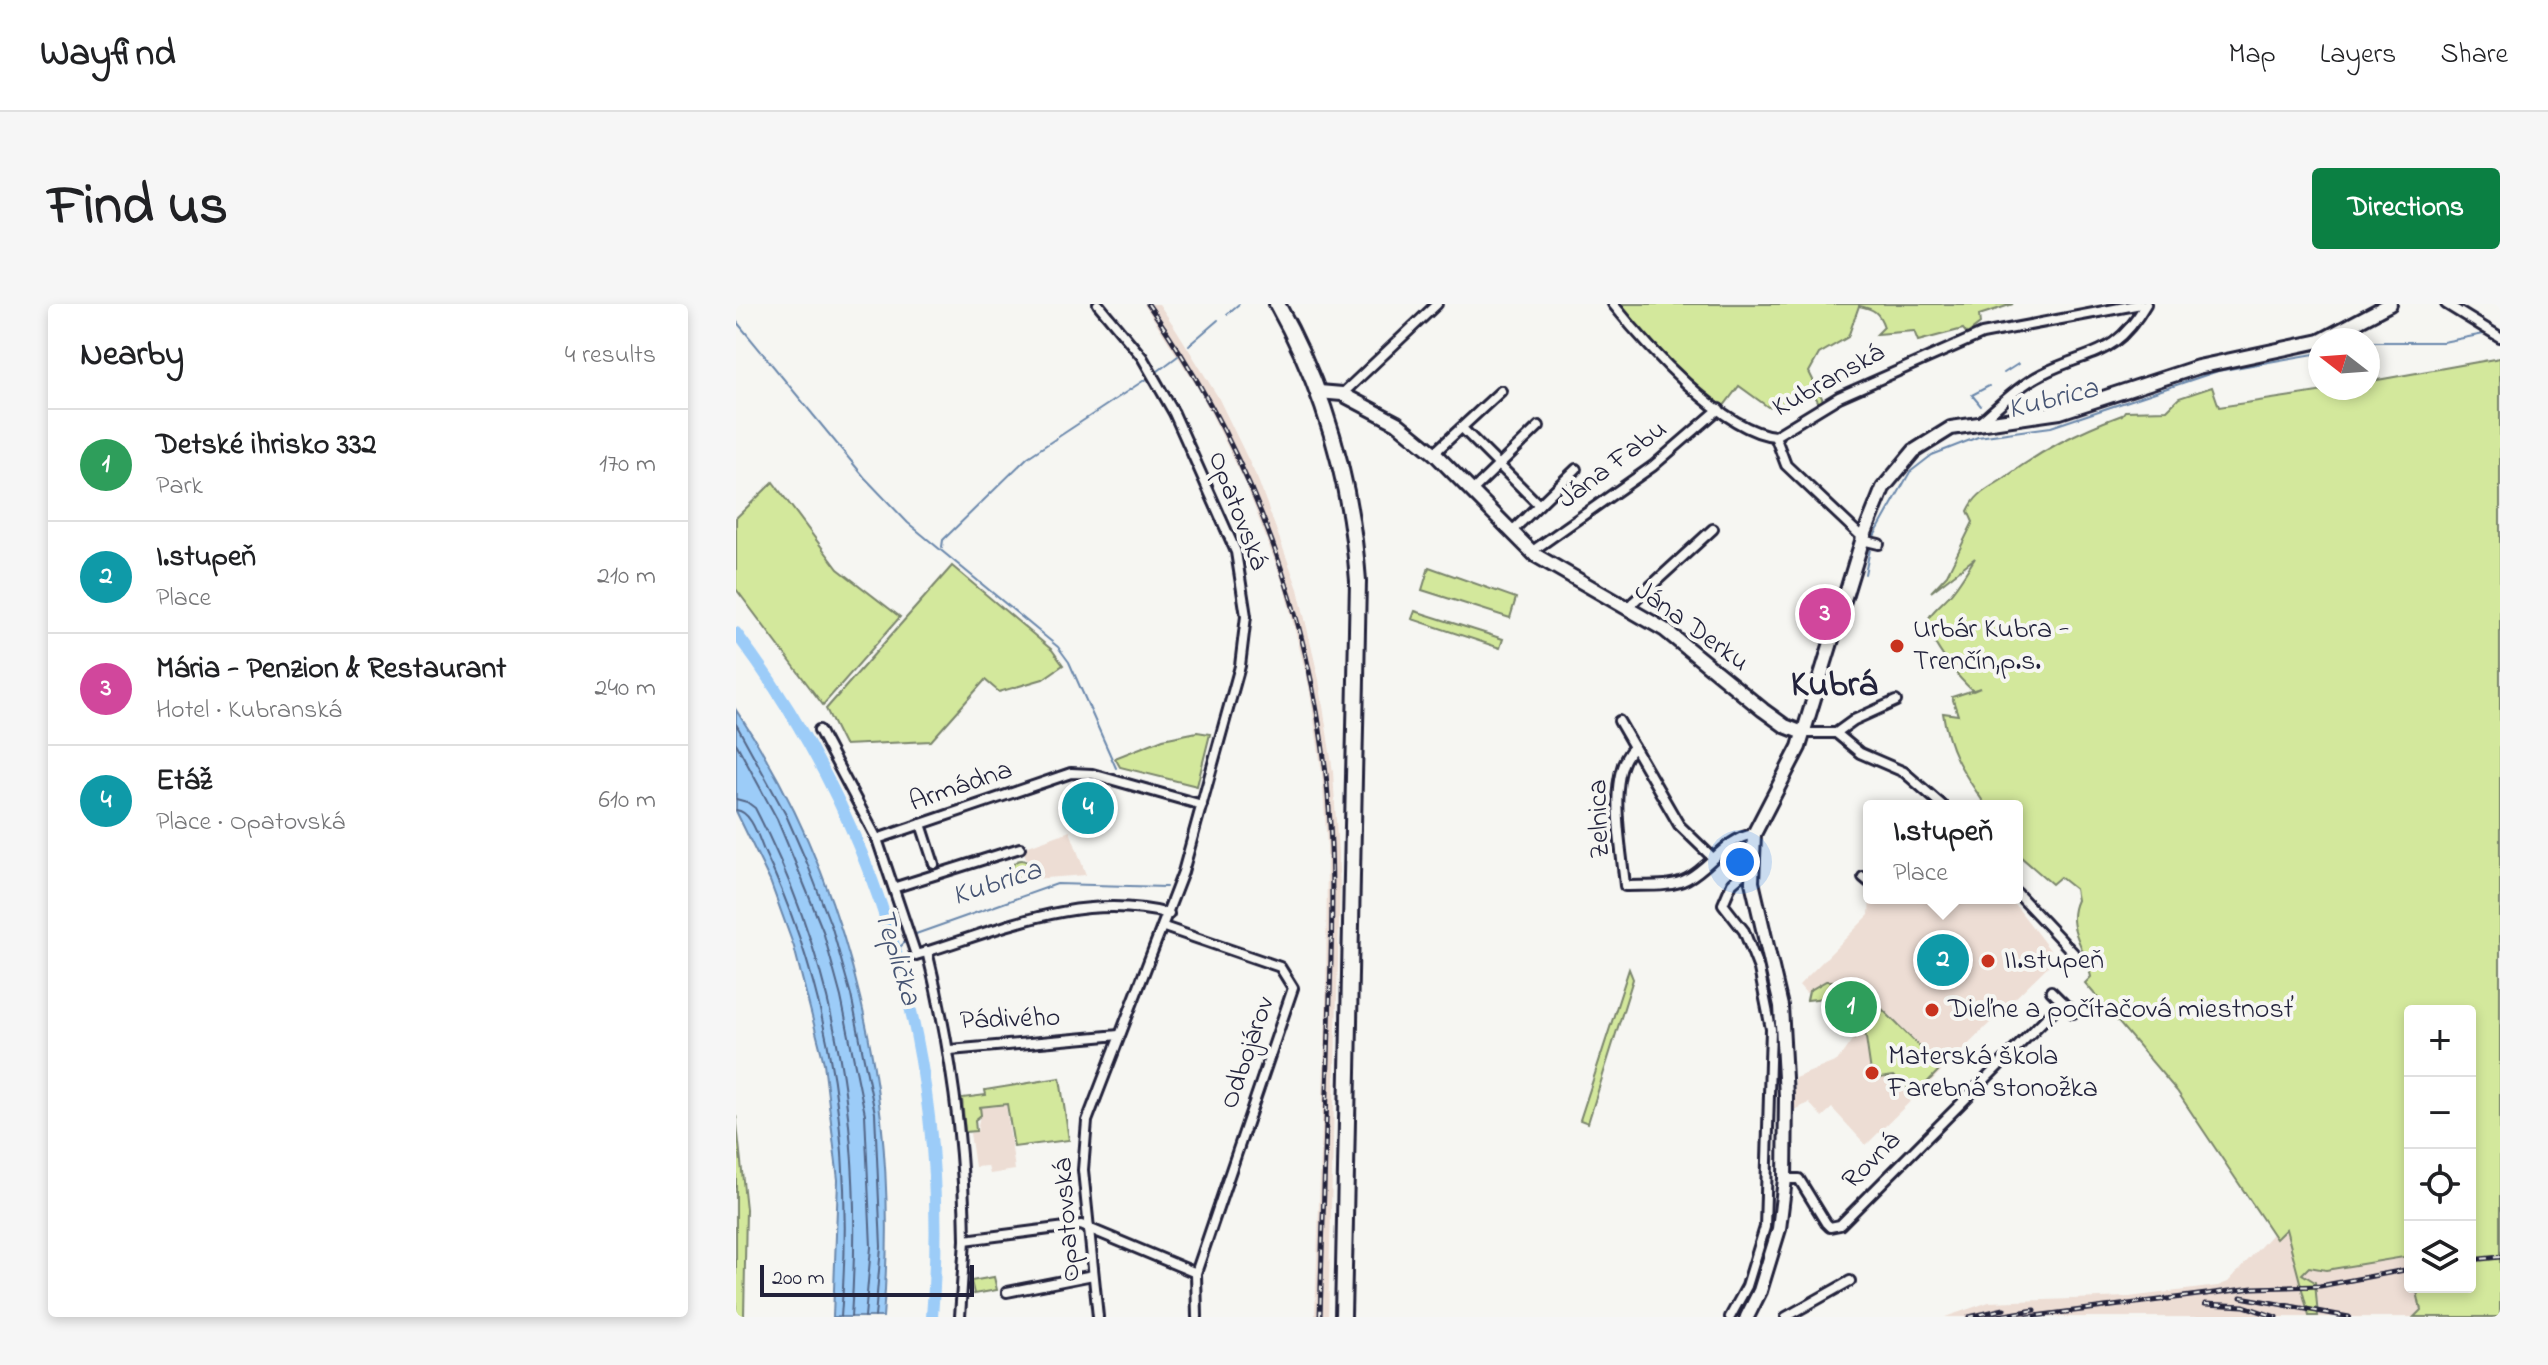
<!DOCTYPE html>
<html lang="en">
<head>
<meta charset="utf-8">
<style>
  body { margin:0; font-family:"Indie Flower",sans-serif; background:#f6f6f6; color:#202124 }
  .controls { position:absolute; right:24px; bottom:24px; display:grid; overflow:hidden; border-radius:8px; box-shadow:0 4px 12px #0003 }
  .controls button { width:72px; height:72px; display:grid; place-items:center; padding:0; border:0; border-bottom:2px solid #e0e0e0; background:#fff; color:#202124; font:40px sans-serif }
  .compass { position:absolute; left:1572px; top:24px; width:72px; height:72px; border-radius:50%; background:#fff; box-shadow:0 4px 12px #0003; rotate:287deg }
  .scale { position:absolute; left:24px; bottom:20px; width:214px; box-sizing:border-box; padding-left:8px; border:4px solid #22223b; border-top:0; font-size:22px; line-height:28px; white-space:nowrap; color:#22223b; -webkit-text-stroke:6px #f6f6f2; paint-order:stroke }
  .you { position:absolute; left:1004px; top:558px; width:28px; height:28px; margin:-20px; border:6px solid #fff; border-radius:50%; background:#1a73e8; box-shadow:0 0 0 12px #1a73e833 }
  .badge { display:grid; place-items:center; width:52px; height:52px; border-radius:50%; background:#0b8043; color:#fff; font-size:26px; font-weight:700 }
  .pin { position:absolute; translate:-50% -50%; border:4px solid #fff; box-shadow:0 2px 8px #0006 }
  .popup { position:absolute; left:1127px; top:496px; width:160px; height:104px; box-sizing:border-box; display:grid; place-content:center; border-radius:8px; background:#fff; filter:drop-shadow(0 2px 6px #0005); font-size:26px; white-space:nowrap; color:#757577 }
  .popup b { font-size:30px; color:#202124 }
  .popup::after { content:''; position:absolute; left:50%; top:100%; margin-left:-16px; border:16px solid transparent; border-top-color:#fff }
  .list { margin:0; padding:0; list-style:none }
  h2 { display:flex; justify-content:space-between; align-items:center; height:104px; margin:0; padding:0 32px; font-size:34px }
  h2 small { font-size:26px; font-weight:400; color:#757577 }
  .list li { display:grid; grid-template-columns:52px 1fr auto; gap:24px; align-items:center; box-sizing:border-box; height:112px; padding:0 32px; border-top:2px solid #e0e0e0 }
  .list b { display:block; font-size:30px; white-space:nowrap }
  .list p { margin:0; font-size:26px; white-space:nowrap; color:#757577 }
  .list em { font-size:26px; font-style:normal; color:#757577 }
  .icon { flex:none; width:44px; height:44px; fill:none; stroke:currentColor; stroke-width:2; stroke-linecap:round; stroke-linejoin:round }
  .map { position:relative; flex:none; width:1764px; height:1013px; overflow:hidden; border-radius:8px }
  header { display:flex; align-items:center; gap:48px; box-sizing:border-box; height:112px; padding:0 40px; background:#fff; border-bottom:2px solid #e0e0e0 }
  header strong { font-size:38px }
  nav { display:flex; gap:44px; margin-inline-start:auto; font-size:28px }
  .intro { display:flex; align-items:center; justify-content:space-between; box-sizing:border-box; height:192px; padding:0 48px }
  h1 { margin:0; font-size:56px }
  .button { padding:20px 36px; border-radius:8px; background:#0b8043; color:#fff; font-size:28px; font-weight:700 }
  main { display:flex; gap:48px; padding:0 48px }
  aside { flex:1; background:#fff; border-radius:8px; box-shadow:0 4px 12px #0003 }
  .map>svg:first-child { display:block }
</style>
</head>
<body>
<header>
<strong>Wayfind</strong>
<nav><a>Map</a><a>Layers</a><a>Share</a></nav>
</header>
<div class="intro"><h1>Find us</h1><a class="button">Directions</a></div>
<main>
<aside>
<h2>Nearby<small>4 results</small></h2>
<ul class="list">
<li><span class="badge" style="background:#2e9e5b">1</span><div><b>Detské ihrisko 332</b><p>Park</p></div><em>170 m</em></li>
<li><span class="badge" style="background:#0f9aa8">2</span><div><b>I.stupeň</b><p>Place</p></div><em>210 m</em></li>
<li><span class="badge" style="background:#d1479c">3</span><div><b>Mária - Penzion &amp; Restaurant</b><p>Hotel · Kubranská</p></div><em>240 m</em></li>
<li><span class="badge" style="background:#0f9aa8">4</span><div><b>Etáž</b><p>Place · Opatovská</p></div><em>610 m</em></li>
</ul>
</aside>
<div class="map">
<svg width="1764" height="1013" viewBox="0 0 1764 1013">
  <rect width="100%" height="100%" fill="#f6f6f2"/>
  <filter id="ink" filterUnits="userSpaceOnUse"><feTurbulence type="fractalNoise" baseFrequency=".0125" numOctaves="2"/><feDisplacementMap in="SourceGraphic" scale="16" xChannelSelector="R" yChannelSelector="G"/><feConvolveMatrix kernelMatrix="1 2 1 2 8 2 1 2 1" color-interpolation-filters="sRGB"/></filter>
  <g filter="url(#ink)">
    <g fill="#edddd4">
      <path d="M408,0H423L440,25L482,93L522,176L562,285L583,376L597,468L604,583L592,1013H579L590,706L591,543L586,470L573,382L547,279L509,178L464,87Z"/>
      <path d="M334,527L350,571L296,575L287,544Z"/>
      <path d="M1134,594H1274L1320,654L1130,841L1096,804L1086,813L1073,799L1058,806L1059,774L1101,757L1141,701L1090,677L1070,689L1063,681L1133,611Z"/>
      <path d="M270,801L279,866L254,870L252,862L239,863L234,829L241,828L245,804Z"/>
      <path d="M1550,925L1574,1012L1583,1005L1579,979L1566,970L1573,963L1590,966L1674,952V983H1680L1685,1006L1678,1013H1209L1253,998L1393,993L1482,982L1492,978L1536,930L1539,934Z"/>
    </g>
    <g fill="#d3e89c" stroke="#7a856c" stroke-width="2">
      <path d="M879,0H1277L1243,11L1244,20L1231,30L1227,25L1182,37L1178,27L1141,30L1148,23C1143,8 1138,5 1123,2L1112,33L1083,50L1073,68L1087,96L1083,99L1079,92L1032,103L1003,82L987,103L930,58Z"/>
      <path d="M1764,54V1013H1678L1685,1006L1680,983H1734V707H1674V952L1590,966L1573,963L1566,970L1579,978L1582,1012H1573L1550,925L1540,935L1441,787L1349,679L1355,673C1350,643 1328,624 1341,596L1339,585L1324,573L1316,580L1285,553L1281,547V502H1250C1228,469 1213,450 1207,409L1222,411L1216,393L1244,384L1237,387C1218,370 1205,351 1193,329L1189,330C1189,308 1206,302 1217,287C1225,277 1232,265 1239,254L1195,288L1211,271L1237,218L1232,207C1240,189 1252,185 1267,175C1306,146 1340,128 1386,111L1389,107L1431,106L1443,94L1476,83L1483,103L1608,84H1632V78L1636,77Z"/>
      <path d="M37,178L102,265L164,313L87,401L0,285V214Z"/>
      <path d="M216,262L316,346L327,361L307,375L263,388L249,376L195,437L108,441L90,405Z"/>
      <path d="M693,263L780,294L774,314L686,286Z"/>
      <path d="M679,307L767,335L764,344L676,315Z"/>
      <path d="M461,428L474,430L461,482L384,463L379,454L427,435Z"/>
      <circle cx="285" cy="565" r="9"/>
      <path d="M893,665L897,675L852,819L844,816Z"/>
      <path d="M1090,677H1118L1205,764L1178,792L1158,772L1136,775L1128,720L1118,734L1097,706L1090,707L1088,694L1071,696L1073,687Z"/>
      <path d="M324,774L333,836L278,843L271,800L244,803L245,811L239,816L240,827L229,828L226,794L250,791L249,786Z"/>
      <path d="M0,811L10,905L8,1013H0Z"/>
      <path d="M258,973L261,986L238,990L235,977Z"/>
    </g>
    <path fill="#9cccf8" stroke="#6b88ac" stroke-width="2" d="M0,406C119,582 165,804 147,1013H97L102,876L88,759L58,643L34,577L0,507Z"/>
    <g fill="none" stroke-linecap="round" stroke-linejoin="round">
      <g stroke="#536687" stroke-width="2">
        <path d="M0,420L50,511L71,559L96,624L115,691L139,809L145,943L139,1013"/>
        <path d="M0,439L41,515L61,563L87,627L105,693L129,810L135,943L129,1013"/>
        <path d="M0,495L11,498L19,504C103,665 128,834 115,1013"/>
        <path d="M0,506C16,507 23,536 29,549C98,693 118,855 105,1013"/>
      </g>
      <g stroke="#6b88ac" stroke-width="2">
        <path d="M491,10L503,0"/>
        <path d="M0,17L129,174L172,219L322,343L333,358L380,464"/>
        <path d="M1763,27H1764"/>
        <path d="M1632,38H1707L1753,29"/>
        <path d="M453,41L482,16"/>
        <path d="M422,67L442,52"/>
        <path d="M1268,69L1282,60"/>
        <path d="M1245,102L1236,91L1253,82"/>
        <path d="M1137,234L1174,168L1196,151L1242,133L1315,123L1482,67L1584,49"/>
        <path d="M206,243L207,236L292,153L413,73"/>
        <path d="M1129,270L1135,240"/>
        <path d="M177,631L321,580L430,583"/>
        <path d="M161,646L172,635"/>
      </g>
      <path stroke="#9cccf8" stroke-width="12" d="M0,329C149,526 216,768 196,1013"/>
      <g stroke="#22223b" stroke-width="14">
        <g id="street">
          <path d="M362,0L406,53L438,109L500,248L510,312L504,362L447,568L351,817L347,866L362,1013"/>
          <path d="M877,0C909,40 987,128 1039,132"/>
          <path d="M1710,0L1764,33"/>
          <path d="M606,90L701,0"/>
          <path d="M1243,119C1263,102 1282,82 1306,70C1355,45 1378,55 1410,0"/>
          <path d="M726,124L803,201"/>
          <path d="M1039,132L1103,93L1246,30L1405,0"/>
          <path d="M1039,132L1050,161L1127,234"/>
          <path d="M698,149L765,87"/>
          <path d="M736,187L803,122"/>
          <path d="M775,228L840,165"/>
          <path d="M1126,236L1143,240"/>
          <path d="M795,248L917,162L983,105"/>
          <path d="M892,303L977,225"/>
          <path d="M883,417L898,443"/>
          <path d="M83,426L141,535L180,651C263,626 344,587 433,610"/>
          <path d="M1067,429H1100L1124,449L1168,468L1207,502"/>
          <path d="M1100,429L1118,416L1160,397"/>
          <path d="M185,520L198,560"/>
          <path d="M141,535L335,469L356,470L466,501"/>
          <path d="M976,553L943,521L898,443C869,470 886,544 889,582C909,581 934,584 951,575C976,562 988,535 1018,530"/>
          <path d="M1127,573L1133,578"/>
          <path d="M160,583L284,544"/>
          <path d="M1281,589L1345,657"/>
          <path d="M428,623L544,663L557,684L460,969L461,1013"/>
          <path d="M191,647C215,744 228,837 229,936L345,921L460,969"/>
          <path d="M1315,687L1337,709"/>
          <path d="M214,746L383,731"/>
          <path d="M1049,875H1063L1090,919L1094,923L1104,921L1326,698"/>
          <path d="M271,988L357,971"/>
          <path d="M224,1013L229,936"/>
          <path d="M994,1013L1011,982L1029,923L1035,725L1023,665L1008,627L987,600L996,579L1016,562"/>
          <path d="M1050,1013L1114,977"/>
        </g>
      </g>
      <g stroke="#22223b" stroke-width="18">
        <g id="secondary">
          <path d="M1586,36L1654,0"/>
          <path d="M583,88L606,90L661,119L698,149L799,251L929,326L1027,406L1049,422L1067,429"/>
          <path d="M1011,1013L1024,987L1043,925L1049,875L1050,792L1045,702L1016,578L1018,530L1063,443L1127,234L1147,184L1178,147L1215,124L1324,108L1462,63L1584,37"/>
        </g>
      </g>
      <g stroke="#22223b" stroke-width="20">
        <path id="primary" d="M541,0C589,86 615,179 622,277L607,1013"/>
      </g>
      <use href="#street" stroke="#f6f6f2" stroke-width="8"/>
      <use href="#secondary" stroke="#f6f6f2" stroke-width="12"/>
      <use href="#primary" stroke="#f6f6f2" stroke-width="14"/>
      <g stroke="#22223b" stroke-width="5">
        <g id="rail">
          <path d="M412,0C504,131 564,281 586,439C600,533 596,628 593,723C590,820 587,916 584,1013"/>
          <path d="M1734,956L1764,953"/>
          <path d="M1505,993L1613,1013"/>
          <path d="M1469,1000L1508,1002L1540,1013"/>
          <path d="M1233,1013L1268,1005"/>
          <path d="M1256,1013L1299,1006"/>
          <path d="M1291,1013L1517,984L1584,982L1674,965"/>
        </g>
      </g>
      <use href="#rail" stroke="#f6f6f2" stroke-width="2" stroke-dasharray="6" stroke-linecap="butt"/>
    </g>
  </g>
  <g fill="#c8321e" stroke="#f6f6f2" stroke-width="3">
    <circle cx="1161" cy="342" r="8"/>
    <circle cx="1252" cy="657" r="8"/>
    <circle cx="1196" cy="706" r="8"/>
    <circle cx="1136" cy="769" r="8"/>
  </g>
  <g text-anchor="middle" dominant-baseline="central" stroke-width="8" stroke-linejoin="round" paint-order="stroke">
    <g font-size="28" fill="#22223b" stroke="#f6f6f2">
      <text transform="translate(1093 77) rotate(-29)">Kubranská</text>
      <text transform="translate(877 161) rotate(-37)">Jána Fabu</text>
      <text transform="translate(501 207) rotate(69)">Opatovská</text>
      <text transform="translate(955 323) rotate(36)">Jána Derku</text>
      <text transform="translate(225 483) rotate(-19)">Armádna</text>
      <text transform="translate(864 515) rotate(-92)">Zelnica</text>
      <text transform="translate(274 716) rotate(-2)">Pádivého</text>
      <text transform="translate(512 749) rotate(-71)">Odbojárov</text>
      <text transform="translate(1136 857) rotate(-45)">Rovná</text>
      <text transform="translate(332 916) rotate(-94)">Opatovská</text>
    </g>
    <g font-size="28" fill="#22223b" stroke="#f6f6f2" text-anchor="start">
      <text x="1177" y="326">Urbár Kubra -<tspan x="1177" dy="32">Trenčín,p.s.</tspan></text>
      <text x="1268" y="657">II.stupeň</text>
      <text x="1212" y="706">Dieľne a počítačová miestnosť</text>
      <text x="1152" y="753">Materská škola<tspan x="1152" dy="32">Farebná stonožka</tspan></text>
    </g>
    <g font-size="30" font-style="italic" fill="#475574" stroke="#f6f6f2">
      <text transform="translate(1317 96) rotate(-14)">Kubrica</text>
      <text transform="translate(261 580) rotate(-18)">Kubrica</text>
      <text transform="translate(160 653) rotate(73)">Teplička</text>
    </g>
    <g font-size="36" font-weight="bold" fill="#22223b" stroke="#f6f6f2">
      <text x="1098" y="382">Kubrá</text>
    </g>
  </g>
</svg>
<div class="controls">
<button>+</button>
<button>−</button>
<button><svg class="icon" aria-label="locate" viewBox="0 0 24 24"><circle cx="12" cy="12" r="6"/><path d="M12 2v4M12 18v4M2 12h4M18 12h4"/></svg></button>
<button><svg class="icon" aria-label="layers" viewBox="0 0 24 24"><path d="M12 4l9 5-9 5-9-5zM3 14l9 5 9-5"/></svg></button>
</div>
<svg class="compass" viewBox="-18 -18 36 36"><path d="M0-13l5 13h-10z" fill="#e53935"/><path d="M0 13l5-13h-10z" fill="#757577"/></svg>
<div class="scale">200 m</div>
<div class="you"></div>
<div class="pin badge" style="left:1115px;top:703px;background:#2e9e5b">1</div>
<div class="pin badge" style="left:1207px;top:656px;background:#0f9aa8">2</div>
<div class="popup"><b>I.stupeň</b>Place</div>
<div class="pin badge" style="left:1089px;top:310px;background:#d1479c">3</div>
<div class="pin badge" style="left:352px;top:504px;background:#0f9aa8">4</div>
</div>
</main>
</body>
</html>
